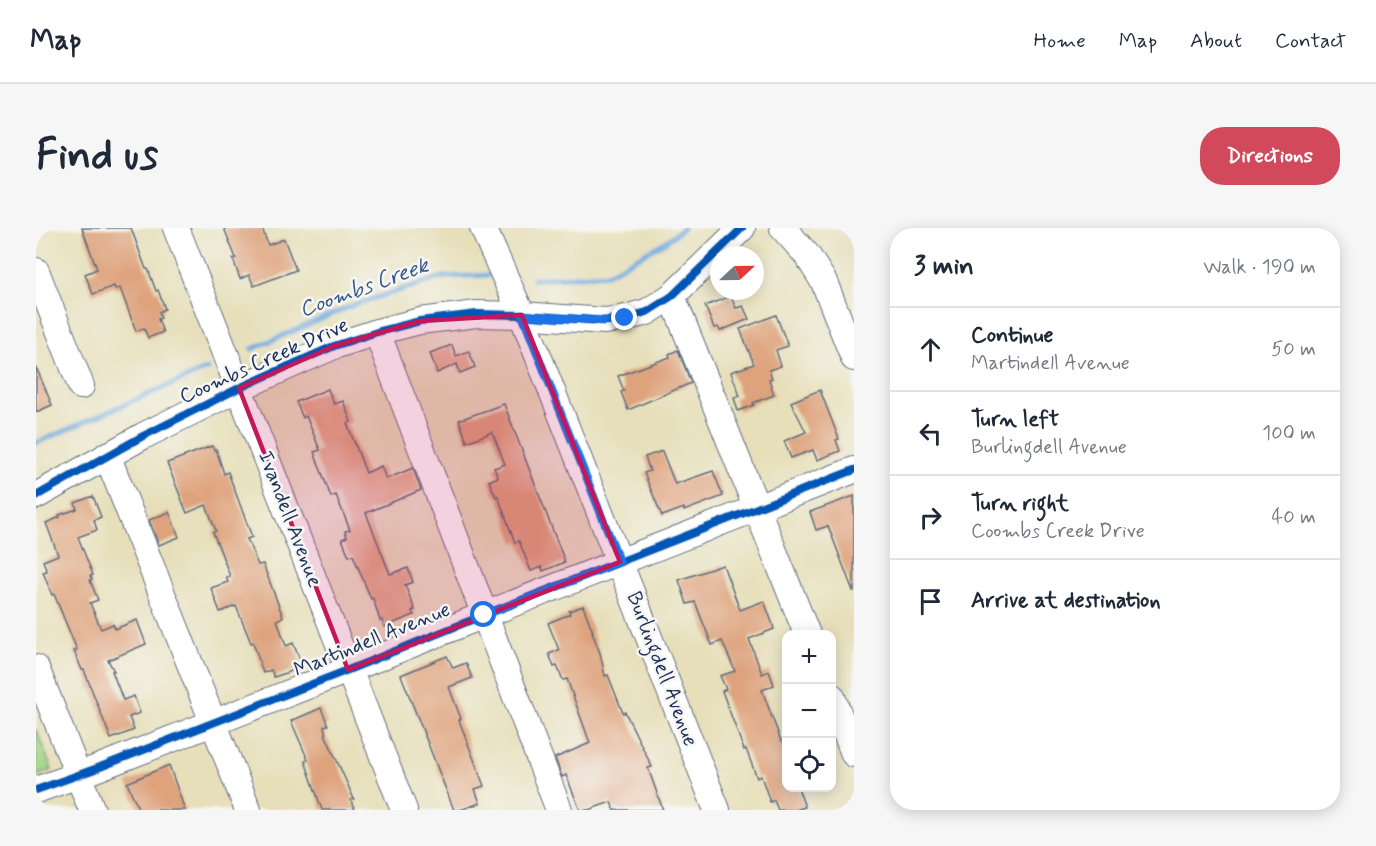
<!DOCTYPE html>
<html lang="en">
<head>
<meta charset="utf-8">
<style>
  body { margin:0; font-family:Mynerve,sans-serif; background:#f6f6f7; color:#1f2937 }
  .controls { position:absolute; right:18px; bottom:18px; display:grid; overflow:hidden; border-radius:12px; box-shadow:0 3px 15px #0003 }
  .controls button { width:54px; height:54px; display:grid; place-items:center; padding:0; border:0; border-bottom:2px solid #e0e1e3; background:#fff; color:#1f2937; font:30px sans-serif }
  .compass { position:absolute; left:674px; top:18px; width:54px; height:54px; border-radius:50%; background:#fff; box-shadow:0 3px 15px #0003; rotate:68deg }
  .stop { position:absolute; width:18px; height:18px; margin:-14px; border:4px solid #1a73e8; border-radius:50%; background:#fff }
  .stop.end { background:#1a73e8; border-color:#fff; box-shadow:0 2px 6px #0008 }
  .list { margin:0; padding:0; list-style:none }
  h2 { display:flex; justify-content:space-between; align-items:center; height:78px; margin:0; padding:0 24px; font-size:26px }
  h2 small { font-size:20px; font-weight:400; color:#747a83 }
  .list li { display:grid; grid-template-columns:39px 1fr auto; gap:18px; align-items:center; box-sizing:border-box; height:84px; padding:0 24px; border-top:2px solid #e0e1e3 }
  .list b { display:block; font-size:22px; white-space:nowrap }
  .list p { margin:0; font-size:20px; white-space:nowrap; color:#747a83 }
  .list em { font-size:20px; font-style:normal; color:#747a83 }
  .icon { flex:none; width:33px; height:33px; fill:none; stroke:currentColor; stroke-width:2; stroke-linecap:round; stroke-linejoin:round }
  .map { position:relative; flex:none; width:818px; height:582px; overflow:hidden; border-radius:24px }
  header { display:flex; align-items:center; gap:36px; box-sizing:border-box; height:84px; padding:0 30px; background:#fff; border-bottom:2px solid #e0e1e3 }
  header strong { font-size:28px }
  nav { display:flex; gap:33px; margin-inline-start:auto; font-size:21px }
  .intro { display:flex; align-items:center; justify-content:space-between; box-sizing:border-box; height:144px; padding:0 36px }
  h1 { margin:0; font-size:42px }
  .button { padding:15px 27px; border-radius:24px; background:#d1495b; color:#fff; font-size:21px; font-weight:700 }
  main { display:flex; gap:36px; padding:0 36px }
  aside { flex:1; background:#fff; border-radius:24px; box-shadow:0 3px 15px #0003 }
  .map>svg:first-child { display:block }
</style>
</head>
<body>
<header>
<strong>Map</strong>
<nav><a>Home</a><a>Map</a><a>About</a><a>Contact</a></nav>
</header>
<div class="intro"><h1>Find us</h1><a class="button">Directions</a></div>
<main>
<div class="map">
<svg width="818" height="582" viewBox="0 0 818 582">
  <rect width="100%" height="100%" fill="#f6f6f2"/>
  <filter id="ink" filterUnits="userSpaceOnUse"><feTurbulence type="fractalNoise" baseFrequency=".0167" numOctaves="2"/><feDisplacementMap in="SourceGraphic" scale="12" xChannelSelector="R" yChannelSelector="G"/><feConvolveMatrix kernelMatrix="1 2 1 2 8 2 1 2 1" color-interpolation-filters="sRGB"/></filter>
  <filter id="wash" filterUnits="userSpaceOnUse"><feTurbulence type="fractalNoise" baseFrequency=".008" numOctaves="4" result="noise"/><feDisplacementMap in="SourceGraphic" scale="24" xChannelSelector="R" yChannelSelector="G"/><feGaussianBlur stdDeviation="1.35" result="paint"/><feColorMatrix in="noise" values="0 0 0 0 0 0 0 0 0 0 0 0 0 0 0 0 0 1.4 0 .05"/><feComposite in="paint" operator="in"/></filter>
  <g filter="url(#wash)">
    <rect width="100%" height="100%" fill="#e7dfba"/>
    <path fill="#a3d484" stroke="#5f8271" stroke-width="1.5" d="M0,501L16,542L0,548Z"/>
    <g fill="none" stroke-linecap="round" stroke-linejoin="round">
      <g stroke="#6ba8dd" stroke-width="5">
        <path d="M497,51L571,46L629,14L647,0"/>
        <path d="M216,121L320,76L407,49L455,47"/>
        <path d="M0,215L171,141"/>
      </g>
    </g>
    <g id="blocks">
      <g fill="#dea27b">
        <path d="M46,0H95L110,41H112L120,63L122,62L129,81L123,84L125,90L122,91L127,104L112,110L108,100L100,103L84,60L79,61L78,58L57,66L49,46L61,41Z"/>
        <path d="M188,0H226L232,17L248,11L260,42L218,58L213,47L204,51L197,31L200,30Z"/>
        <path d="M695,68L700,80L707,78L713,91L684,103L682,99L678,100L669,78Z"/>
        <path d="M740,87L752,118L740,122L745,138L733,142L736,150L733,151L738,167L717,175L718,177L702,183L698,170L704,168L695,144L718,136L704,101Z"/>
        <path d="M416,117L420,128L433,123L439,139L424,145L421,136L401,145L394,125Z"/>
        <path d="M642,122L655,155L592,182L585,164L588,163L582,148L634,129L633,126Z"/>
        <path d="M0,139L16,177L0,184Z"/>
        <path d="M292,161L298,176L307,173L315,194L311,195L330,245L345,238L350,251L377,240L385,262L330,285L354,346L372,340L377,354L369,357L379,382L376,383L378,387L348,399L346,392L344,393L337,370L335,371L317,327L313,328L306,311L311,309L309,303L314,302L300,267L295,269L278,224L284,222L270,188L267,190L260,174Z"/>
        <path d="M784,162L803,211L800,212L804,223L781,232L777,222L755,230L748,213L770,204L755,174Z"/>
        <path d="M468,176L529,334L507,343L506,339L495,343L483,313L479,315L462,268L460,269L453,253L462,249L458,240L469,236L456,204L431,214L423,192Z"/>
        <path d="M176,218L178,222L180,221L188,246L192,244L216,309L211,311L222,337L227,336L247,389L241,392L250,418L257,415L267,439L238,449L235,442L227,445L217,414L215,415L200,378L184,384L175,360L192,354L190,349L194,348L177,304L180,303L170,277L151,285L131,235Z"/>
        <path d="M626,223L639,256L677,243L687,268L648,283V280L626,288L608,245L614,243L609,229Z"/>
        <path d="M57,268L65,289L58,292L61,302L42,309L57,347L54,348L56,351L54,352L62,372L54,375L65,401L77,396L79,401L101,392L110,416L72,432L78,443H76L87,472L98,468L104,485L93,489L98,502L75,511L48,442H46L38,423L41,422L18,366L16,367L7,344L11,343L7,333L22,327L10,295L24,289L23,287L41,281L39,275Z"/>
        <path d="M818,268V363H817L792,298L780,302L774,284Z"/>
        <path d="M133,284L143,309L123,317L113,292Z"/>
        <path d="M687,337L704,382L728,373L736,394L738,401L713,411L726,446L733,443L738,457L726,462L745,513H747L750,521V560H762L769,579L759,582H742L738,572L734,574L725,548L721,550L710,521L708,522L686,463L690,461L684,448L699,443L686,413L676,417L659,374L651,376L643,352Z"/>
        <path d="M547,378L557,404H556L564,425L569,448L572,447L587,485L589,484L616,539L612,540L627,582H578L575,574L552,582H544L530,547L526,549L519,530L554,515L531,451L527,452L521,438L518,439L513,426L523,422L512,395L534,386L533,383Z"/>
        <path d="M411,428L417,440L430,435L436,450L413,459L425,491L423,492L448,558L439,561L444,575L424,582H418L365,447Z"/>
        <path d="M285,480L292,497L288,498L290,508L318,571L315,572L319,582H286L269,533L272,532L255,493Z"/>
        <path d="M133,537L149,582H103L91,555Z"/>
      </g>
    </g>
  </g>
  <g filter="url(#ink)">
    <use href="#blocks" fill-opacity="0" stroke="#626d7e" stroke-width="1.5"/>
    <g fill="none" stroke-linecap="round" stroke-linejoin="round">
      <g stroke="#626d7e" stroke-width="28">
        <g id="minor">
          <path d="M140,0L368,582"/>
          <path d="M447,0L486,87L681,582"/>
          <path d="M747,0L771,27L788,54L818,130"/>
          <path d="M0,43L45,158"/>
          <path d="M636,68L771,406"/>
          <path d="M341,104L523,582"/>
          <path d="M71,227L212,582"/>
          <path d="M0,268L107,208L203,160L298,118L341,104L384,93L441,86L486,87L569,93L589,90L611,84L636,68L706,0"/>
          <path d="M0,440L56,582"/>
          <path d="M796,469L818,526"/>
          <path d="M0,562L59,541L312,442L448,387L818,242"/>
        </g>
      </g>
      <use href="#minor" stroke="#fff" stroke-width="26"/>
      <g stroke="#f6f6f2" stroke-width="11">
        <g id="cycleway">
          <path d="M0,268L107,208L203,160L298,118L341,104L384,93L441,86L486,87L569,93L589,90L611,84L636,68L706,0"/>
          <path d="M0,562L59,541L312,442L448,387L818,242"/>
        </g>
      </g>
      <use href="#cycleway" stroke="#0057b8" stroke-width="8"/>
    </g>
  </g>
  <g fill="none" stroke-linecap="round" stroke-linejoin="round" filter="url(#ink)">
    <path stroke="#1a73e8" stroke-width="8" d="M448,387L584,334L486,87L569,93L589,90"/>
  </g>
  <path fill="#c2185b" fill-opacity="0.2" stroke="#c2185b" stroke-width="4.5" stroke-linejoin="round" d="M486,87L584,334L312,442L203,160L298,118L384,93Z"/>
  <g text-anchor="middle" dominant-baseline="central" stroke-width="5" stroke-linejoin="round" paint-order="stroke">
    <g font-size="21" fill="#1b2f5e" stroke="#f6f6f2">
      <text transform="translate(228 133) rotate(-24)">Coombs Creek Drive</text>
      <text transform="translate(254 291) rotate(69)">Ivandell Avenue</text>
      <text transform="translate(336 412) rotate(-22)">Martindell Avenue</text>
      <text transform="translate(626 441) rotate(69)">Burlingdell Avenue</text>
    </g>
    <g font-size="22" font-style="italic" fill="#37598a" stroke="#f6f6f2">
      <text transform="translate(328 60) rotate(-20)">Coombs Creek</text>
    </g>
  </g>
</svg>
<div class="controls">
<button>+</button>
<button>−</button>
<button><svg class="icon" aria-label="locate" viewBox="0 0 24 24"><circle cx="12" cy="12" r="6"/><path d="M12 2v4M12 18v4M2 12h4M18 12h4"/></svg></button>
</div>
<svg class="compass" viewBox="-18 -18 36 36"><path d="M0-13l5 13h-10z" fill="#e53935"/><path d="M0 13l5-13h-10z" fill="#747a83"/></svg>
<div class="stop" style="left:448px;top:387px"></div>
<div class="stop end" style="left:589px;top:90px"></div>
</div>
<aside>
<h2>3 min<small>Walk · 190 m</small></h2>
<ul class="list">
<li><svg class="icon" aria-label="ahead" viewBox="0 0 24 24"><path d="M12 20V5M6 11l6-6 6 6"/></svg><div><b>Continue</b><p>Martindell Avenue</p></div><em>50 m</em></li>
<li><svg class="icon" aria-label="left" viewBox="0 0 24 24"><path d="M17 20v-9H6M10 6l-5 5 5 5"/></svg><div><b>Turn left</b><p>Burlingdell Avenue</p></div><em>100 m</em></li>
<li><svg class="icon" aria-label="right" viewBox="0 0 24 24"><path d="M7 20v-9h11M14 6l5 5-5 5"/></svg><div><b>Turn right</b><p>Coombs Creek Drive</p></div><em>40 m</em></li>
<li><svg class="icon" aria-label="arrive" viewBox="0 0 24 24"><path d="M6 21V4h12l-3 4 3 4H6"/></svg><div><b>Arrive at destination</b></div></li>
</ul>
</aside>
</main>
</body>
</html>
